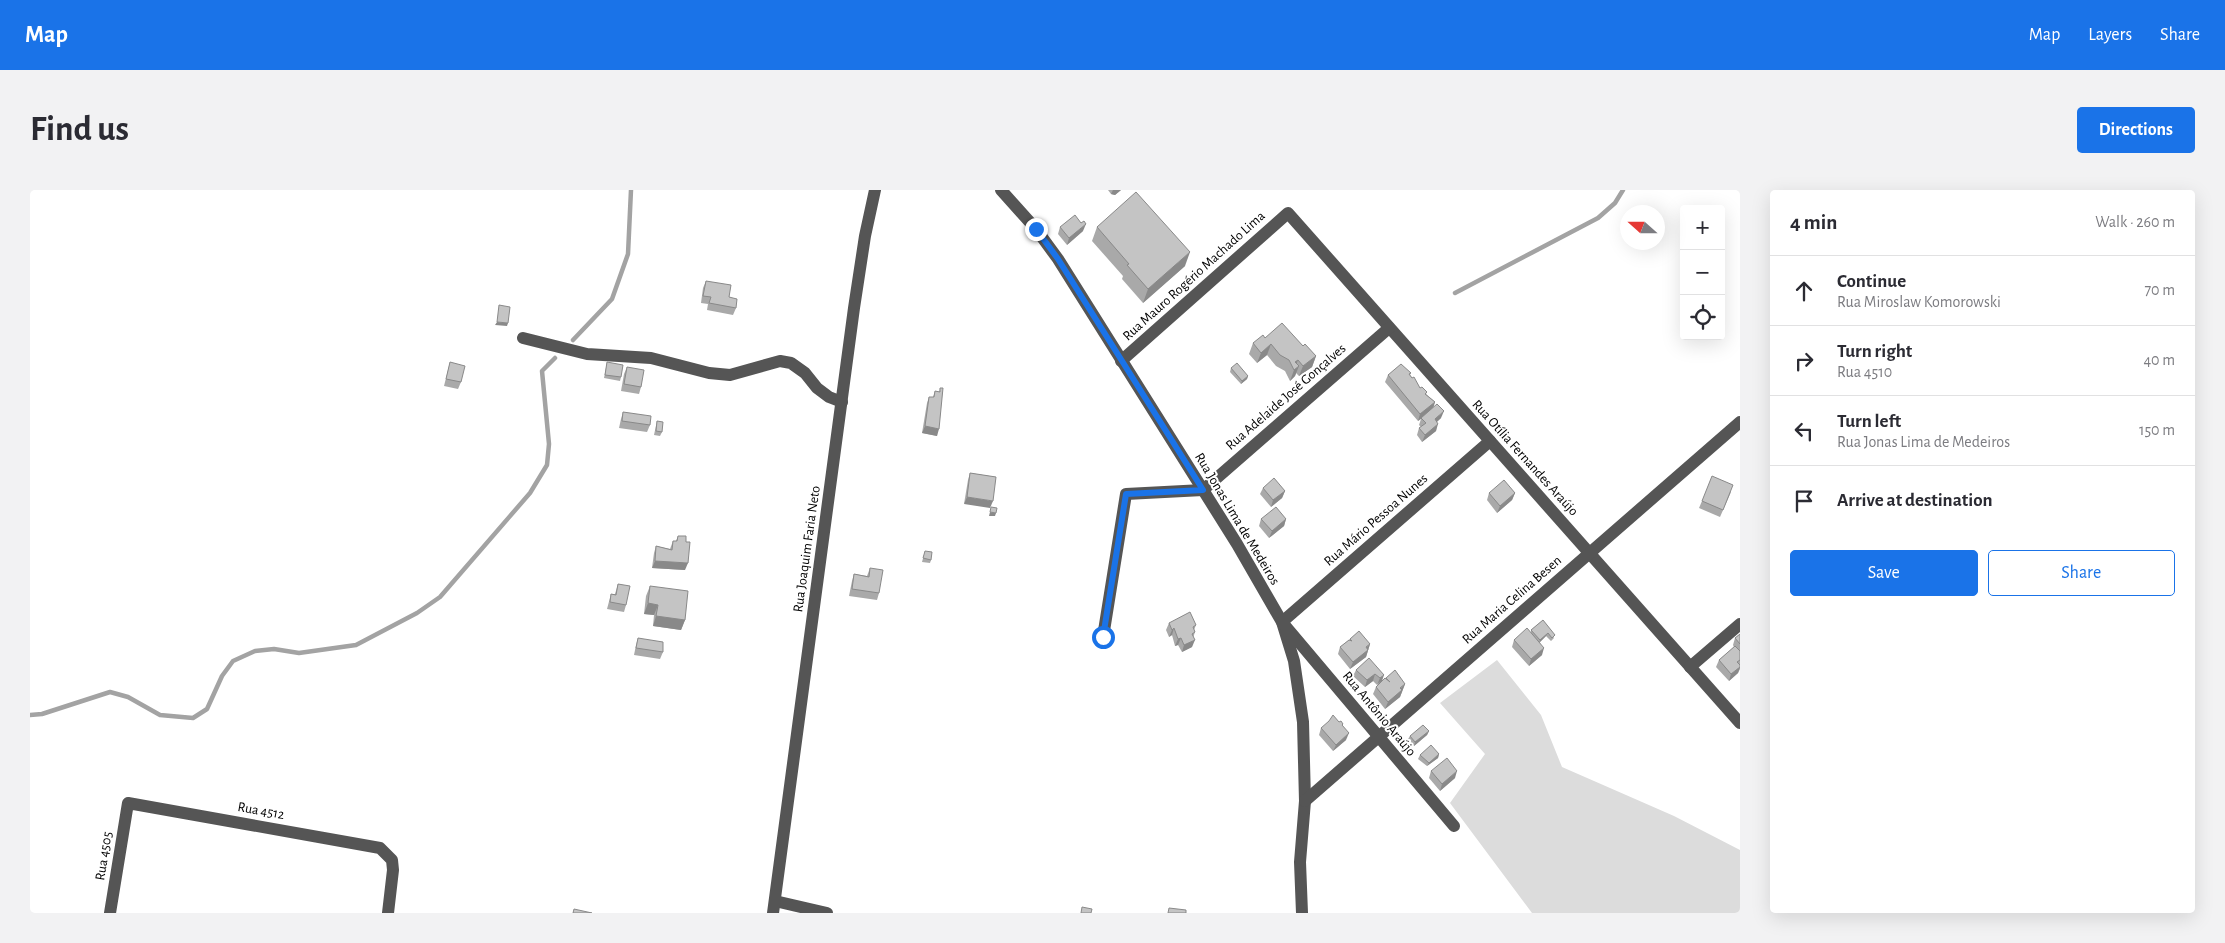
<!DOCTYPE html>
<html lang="en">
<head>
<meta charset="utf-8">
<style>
  body { margin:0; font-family:"Alegreya Sans",sans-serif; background:#f2f2f3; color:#2b2b33 }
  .controls { position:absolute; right:15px; top:15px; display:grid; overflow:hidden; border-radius:5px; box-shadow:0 5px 20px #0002 }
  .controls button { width:45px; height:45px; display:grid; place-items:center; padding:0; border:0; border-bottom:1px solid #e1e1e2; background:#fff; color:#2b2b33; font:25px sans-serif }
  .compass { position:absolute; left:1590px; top:15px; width:45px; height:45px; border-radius:50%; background:#fff; box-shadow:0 5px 20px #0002; rotate:291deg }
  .stop { position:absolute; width:15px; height:15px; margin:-11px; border:4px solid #1a73e8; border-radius:50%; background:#fff }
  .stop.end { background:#1a73e8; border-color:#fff; box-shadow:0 1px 5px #0008 }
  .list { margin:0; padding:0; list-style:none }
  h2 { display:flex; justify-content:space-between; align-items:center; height:65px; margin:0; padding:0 20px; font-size:21px }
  h2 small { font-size:16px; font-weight:400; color:#7c7c81 }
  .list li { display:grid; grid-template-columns:32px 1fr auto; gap:15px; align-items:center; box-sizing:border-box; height:70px; padding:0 20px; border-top:1px solid #e1e1e2 }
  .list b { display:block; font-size:19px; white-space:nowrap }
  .list p { margin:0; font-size:16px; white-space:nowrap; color:#7c7c81 }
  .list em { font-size:16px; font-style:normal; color:#7c7c81 }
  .actions { display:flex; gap:10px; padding:15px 20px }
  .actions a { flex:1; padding:11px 0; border:1px solid #1a73e8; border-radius:5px; text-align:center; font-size:18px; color:#1a73e8 }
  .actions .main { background:#1a73e8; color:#fff }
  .icon { flex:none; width:28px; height:28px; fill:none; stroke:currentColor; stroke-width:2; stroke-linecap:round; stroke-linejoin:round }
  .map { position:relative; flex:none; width:1710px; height:723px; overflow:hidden; border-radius:5px }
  header { display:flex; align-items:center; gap:30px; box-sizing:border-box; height:70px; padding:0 25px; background:#1a73e8; color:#fff }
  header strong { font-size:24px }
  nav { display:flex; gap:28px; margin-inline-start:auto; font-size:18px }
  .intro { display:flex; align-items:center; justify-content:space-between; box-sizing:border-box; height:120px; padding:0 30px }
  h1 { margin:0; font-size:35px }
  .button { padding:12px 22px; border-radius:5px; background:#1a73e8; color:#fff; font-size:18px; font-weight:700 }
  main { display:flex; gap:30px; padding:0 30px }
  aside { flex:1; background:#fff; border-radius:5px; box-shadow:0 5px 20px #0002 }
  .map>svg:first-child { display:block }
</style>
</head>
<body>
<header>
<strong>Map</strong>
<nav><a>Map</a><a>Layers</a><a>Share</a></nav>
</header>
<div class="intro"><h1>Find us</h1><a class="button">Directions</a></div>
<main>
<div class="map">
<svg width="1710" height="723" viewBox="0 0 1710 723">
  <rect width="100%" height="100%" fill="#fff"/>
  <path fill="#dcdcdc" d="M1467,470L1511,525L1532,577L1644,626L1710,660V723H1502L1420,613L1455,564L1410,513Z"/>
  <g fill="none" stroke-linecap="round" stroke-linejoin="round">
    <g stroke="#a3a3a3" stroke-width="4.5">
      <path d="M1425,103L1568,28L1585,13L1593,0"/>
      <path d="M543,150L582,109L598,64L601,0"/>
      <path d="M0,525L12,524L80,502L98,507L130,525L163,528L177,519L192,486L203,471L225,461L244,459L269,463L326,455L387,423L410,407L500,303L517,275L519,254L512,181L525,168"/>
    </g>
    <g stroke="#555" stroke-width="12">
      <path d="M971,0L1006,39L1028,69L1207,354L1252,432L1264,471L1273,532L1275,611L1270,672L1272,723"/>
      <path d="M493,148L557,164L621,168L679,183L700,185L750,171L761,173L775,183L787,198L799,207L812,212"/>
      <path d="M1091,171L1258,23L1710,533"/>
      <path d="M1073,447L1096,304L1173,300L1359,138"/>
      <path d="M1660,477L1710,434"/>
      <path d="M1275,611L1710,232"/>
      <path d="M1424,636L1252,432L1460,251"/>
      <path d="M745,711L797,723"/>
      <path d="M80,723L98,613L350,658L362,670L363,680L358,723"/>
      <path d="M743,723L824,118L835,46L845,0"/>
    </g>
  </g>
  <g fill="#a9a9a9">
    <path d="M1078,0H1091L1085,5L1081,4Z"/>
    <path d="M1030,37L1053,41L1037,55L1028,44Z"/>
    <path d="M1067,37L1155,76L1113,113L1092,89L1093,86L1062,51Z"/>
    <path d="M676,91L699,107L706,118L703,125L677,120L678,114L671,113L673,98Z"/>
    <path d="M1235,148L1273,156L1286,166L1282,177L1269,186L1266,183L1265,186L1260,191L1255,181L1246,176L1237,165L1227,173L1219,164L1223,153Z"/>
    <path d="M420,172L431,192L428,199L414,196Z"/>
    <path d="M577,172L591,187L590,191L574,188Z"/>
    <path d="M597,177L611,197L609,204L591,201L594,184Z"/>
    <path d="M1201,178L1218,186L1217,189L1211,194L1200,182Z"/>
    <path d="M1381,183L1380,185L1390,198L1397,202L1396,204L1405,212L1403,217L1411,228L1407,232L1406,241L1392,252L1387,245L1389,238L1391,237L1389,235L1391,229L1388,231L1355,192L1358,185Z"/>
    <path d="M910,198L907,246L892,243L897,213L899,207H903L905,201L909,202Z"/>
    <path d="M593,222L620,235L617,242L589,238L591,229Z"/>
    <path d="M627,231L632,242L630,246L624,245Z"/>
    <path d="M940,283L966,287L934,314L938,290Z"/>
    <path d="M1233,298L1255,301L1252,308L1241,317L1230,304Z"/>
    <path d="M1701,302L1690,327L1669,318L1672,311Z"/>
    <path d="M1459,303H1485L1482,310L1467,323L1457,310Z"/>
    <path d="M1231,329H1256L1254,336L1239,348L1229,336Z"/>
    <path d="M648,346L655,380L622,378L624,363L626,356L640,359L643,351H646Z"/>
    <path d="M895,361L901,370L900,373L892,372Z"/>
    <path d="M840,378L849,403L847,410L819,406L822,391L824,384L837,386Z"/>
    <path d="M588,394L596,415L594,422L577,419L581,404H585Z"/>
    <path d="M620,396L655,430L651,440L623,436L624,425L614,424L616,406Z"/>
    <path d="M1513,430L1524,448L1521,451L1516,446L1510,452L1512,465L1499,476L1482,457L1484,450L1501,442V440Z"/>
    <path d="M1139,433L1166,435L1164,440L1165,442L1163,448L1162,457L1152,462L1148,455L1145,456L1142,445L1139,447L1136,440Z"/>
    <path d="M1710,444V479L1708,483L1699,491L1686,477L1689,470L1704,457L1703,455L1705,448Z"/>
    <path d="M608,448L633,462L630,469L604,465L606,455Z"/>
    <path d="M1320,449L1340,454L1336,467L1320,479L1308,464L1310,457L1319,450Z"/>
    <path d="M1326,480L1354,485L1347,495L1343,491L1335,497L1323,486Z"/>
    <path d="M1356,488L1375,494L1370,507L1355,519L1343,504L1346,497Z"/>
    <path d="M1313,536L1316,550L1303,561L1289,545L1291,538Z"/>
    <path d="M1399,541L1397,545L1384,556L1378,549L1380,546Z"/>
    <path d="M1409,564L1408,568L1397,576L1388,569L1390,565Z"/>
    <path d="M1401,581L1425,588L1410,601L1399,588Z"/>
  </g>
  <g fill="#898989">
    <path d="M1083,0H1091L1085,5L1081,4Z"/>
    <path d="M1056,34L1053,41L1037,55L1039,48Z"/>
    <path d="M1160,62L1155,76L1113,113L1118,99Z"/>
    <path d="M467,132L478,133L477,136L465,135Z"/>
    <path d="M1241,154L1237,165L1227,173L1231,163Z"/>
    <path d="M1286,166L1282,177L1269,186L1273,176Z"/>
    <path d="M1268,170L1264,180L1269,176L1265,186L1260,191L1264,180L1265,172Z"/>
    <path d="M1218,186L1217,189L1211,194L1212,191Z"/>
    <path d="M1405,212L1403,219L1388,231L1390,224Z"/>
    <path d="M1414,221L1411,228L1402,236L1405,229Z"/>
    <path d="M1408,234L1406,241L1392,252L1395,245Z"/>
    <path d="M895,236L909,239L907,246L892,243Z"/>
    <path d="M1255,301L1252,308L1241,317L1243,310Z"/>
    <path d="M1485,303L1482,310L1467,323L1470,316Z"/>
    <path d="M937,307L963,311L960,318L934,314Z"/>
    <path d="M960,322L966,323L965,326H959Z"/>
    <path d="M1256,329L1254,336L1239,348L1242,341Z"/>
    <path d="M625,371L658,373L655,380L622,378Z"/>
    <path d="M618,413L628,415L624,425L614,424Z"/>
    <path d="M626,426L655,430L651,440L623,436Z"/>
    <path d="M1144,438L1142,445L1139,447L1142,440Z"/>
    <path d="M1518,443L1516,446L1509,453L1510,450Z"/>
    <path d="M1151,448L1148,455L1145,456L1148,449Z"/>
    <path d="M1165,450L1162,457L1152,462L1154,455Z"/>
    <path d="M1340,454L1336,467L1320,479L1323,472Z"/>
    <path d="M1514,458L1512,465L1499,476L1501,469Z"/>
    <path d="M1710,477L1708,483L1699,491L1701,484Z"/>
    <path d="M1345,484L1343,491L1335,497L1337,490Z"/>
    <path d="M1354,485L1352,491L1347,495L1350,488Z"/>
    <path d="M1375,494L1370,507L1355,519L1358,512Z"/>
    <path d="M1399,541L1397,545L1384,556L1385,552Z"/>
    <path d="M1319,543L1316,550L1303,561L1306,555Z"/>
    <path d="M1409,564L1408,568L1397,576L1399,573Z"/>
    <path d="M1427,581L1425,588L1410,601L1412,594Z"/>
  </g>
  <g fill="#c4c4c4" stroke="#898989">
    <path d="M1106,2L1160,62L1118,99L1097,75L1099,74L1067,37Z"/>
    <path d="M1045,25L1051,33L1054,31L1056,34L1039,48L1030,37Z"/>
    <path d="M676,91L701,95L699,107L707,109L706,118L679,113L681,107L673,106Z"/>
    <path d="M469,115L480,117L478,133L467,132Z"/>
    <path d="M1252,133L1273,156L1275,154L1286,166L1273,176L1268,170L1265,172L1269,176L1264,180L1259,170L1250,165L1241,154L1231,163L1223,153L1233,145L1235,148Z"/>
    <path d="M420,172L435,176L431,192L416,189Z"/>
    <path d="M577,172L593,175L591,187L575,185Z"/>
    <path d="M1207,173L1218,186L1212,191L1201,178Z"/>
    <path d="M1371,174L1381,183L1379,184L1382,188L1384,187L1390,198L1392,197L1397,202L1395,204L1405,212L1390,224L1358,185Z"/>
    <path d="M597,177L614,180L611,197L594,194Z"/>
    <path d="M910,198H913L909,239L895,236L899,207H904L905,201L910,202Z"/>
    <path d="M1407,214L1414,221L1405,229L1408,234L1395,245L1389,238L1396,233L1391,228Z"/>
    <path d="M593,222L621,226L620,235L592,231Z"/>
    <path d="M627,231L633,232L632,242L626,241Z"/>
    <path d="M940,283L966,287L963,311L937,307Z"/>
    <path d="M1682,286L1703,295L1693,320L1672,311Z"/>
    <path d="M1244,288L1255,301L1243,310L1233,298Z"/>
    <path d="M1474,290L1485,303L1470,316L1459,303Z"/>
    <path d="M961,317L967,318L966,323L960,322Z"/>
    <path d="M1246,317L1256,329L1242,341L1231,329Z"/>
    <path d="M648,346H656V352H660L658,373L625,371L626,356L642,360L643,351H647Z"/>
    <path d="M895,361L902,362L901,370L893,368Z"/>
    <path d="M840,378L853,380L849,403L822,399L824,384L839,387Z"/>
    <path d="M588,394L600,396L596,415L580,412L581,404L586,405Z"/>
    <path d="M620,396L658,401L655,430L626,426L628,415L618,413Z"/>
    <path d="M1160,422L1166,435L1163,437L1165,442L1162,444L1165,450L1154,455L1151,448L1148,449L1144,438L1142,440L1139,433Z"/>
    <path d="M1513,430L1525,445L1522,448L1518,443L1510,450L1501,440Z"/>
    <path d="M1497,438L1514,458L1501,469L1484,450Z"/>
    <path d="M1329,441L1340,454L1336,457L1338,460L1323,472L1310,457L1319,450L1322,451L1320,449Z"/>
    <path d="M1710,444V454L1705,448Z"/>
    <path d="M608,448L633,452V462L606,458Z"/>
    <path d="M1705,456L1710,461V470L1707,472L1710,475V477L1701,484L1689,470Z"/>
    <path d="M1339,468L1354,485L1350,488L1345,484L1337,490L1326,480Z"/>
    <path d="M1365,480L1375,494L1370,498L1372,500L1358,512L1346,497L1355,488L1360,492L1356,488Z"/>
    <path d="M1303,525L1309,532L1311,531L1313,534L1312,535L1319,543L1306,555L1291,538L1299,531Z"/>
    <path d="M1393,535L1399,541L1385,552L1380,546Z"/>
    <path d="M1401,555L1409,564L1399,573L1390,565Z"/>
    <path d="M1417,568L1427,581L1412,594L1401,581Z"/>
    <path d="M1052,717L1062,719L1061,723H1051Z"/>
    <path d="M1139,718L1156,720V723H1138Z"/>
    <path d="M544,719L562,723H543Z"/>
  </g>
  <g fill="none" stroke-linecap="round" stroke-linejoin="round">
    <path stroke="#1a73e8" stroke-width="6" d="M1006,39L1028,69L1173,300L1096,304L1073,447"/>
  </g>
  <g text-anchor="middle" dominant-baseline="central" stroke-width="4" stroke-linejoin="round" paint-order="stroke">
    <g font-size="14" fill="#000" stroke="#fff">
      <text transform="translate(1164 86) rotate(-42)">Rua Mauro Rogério Machado Lima</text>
      <text transform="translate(1256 207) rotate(-41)">Rua Adelaide José Gonçalves</text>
      <text transform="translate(1495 268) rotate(48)">Rua Otília Fernandes Araújo</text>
      <text transform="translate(1207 329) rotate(59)">Rua Jonas Lima de Medeiros</text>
      <text transform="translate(1346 330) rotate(-41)">Rua Mário Pessoa Nunes</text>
      <text transform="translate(777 359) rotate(-82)">Rua Joaquim Faria Neto</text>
      <text transform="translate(1482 410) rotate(-41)">Rua Maria Celina Besen</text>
      <text transform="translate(1349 524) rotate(50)">Rua Antônio Araújo</text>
      <text transform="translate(231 621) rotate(10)">Rua 4512</text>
      <text transform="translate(74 666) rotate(-81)">Rua 4505</text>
    </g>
  </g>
</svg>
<div class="controls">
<button>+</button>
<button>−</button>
<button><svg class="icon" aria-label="locate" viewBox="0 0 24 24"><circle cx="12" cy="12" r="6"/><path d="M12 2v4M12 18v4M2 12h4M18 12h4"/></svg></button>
</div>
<svg class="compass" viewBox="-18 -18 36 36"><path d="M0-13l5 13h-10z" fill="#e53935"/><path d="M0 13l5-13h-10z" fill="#7c7c81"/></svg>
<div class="stop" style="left:1073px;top:447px"></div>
<div class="stop end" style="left:1006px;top:39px"></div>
</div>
<aside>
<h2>4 min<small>Walk · 260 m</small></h2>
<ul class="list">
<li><svg class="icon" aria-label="ahead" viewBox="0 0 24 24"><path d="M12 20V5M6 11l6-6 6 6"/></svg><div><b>Continue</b><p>Rua Miroslaw Komorowski</p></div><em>70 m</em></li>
<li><svg class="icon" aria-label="right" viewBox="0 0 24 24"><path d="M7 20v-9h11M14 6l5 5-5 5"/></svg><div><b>Turn right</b><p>Rua 4510</p></div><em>40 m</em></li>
<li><svg class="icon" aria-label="left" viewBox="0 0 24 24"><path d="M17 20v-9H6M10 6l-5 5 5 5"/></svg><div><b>Turn left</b><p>Rua Jonas Lima de Medeiros</p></div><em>150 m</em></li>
<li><svg class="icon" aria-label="arrive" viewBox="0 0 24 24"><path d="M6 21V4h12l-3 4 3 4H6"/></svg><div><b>Arrive at destination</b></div></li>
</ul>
<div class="actions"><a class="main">Save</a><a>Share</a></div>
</aside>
</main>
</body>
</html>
